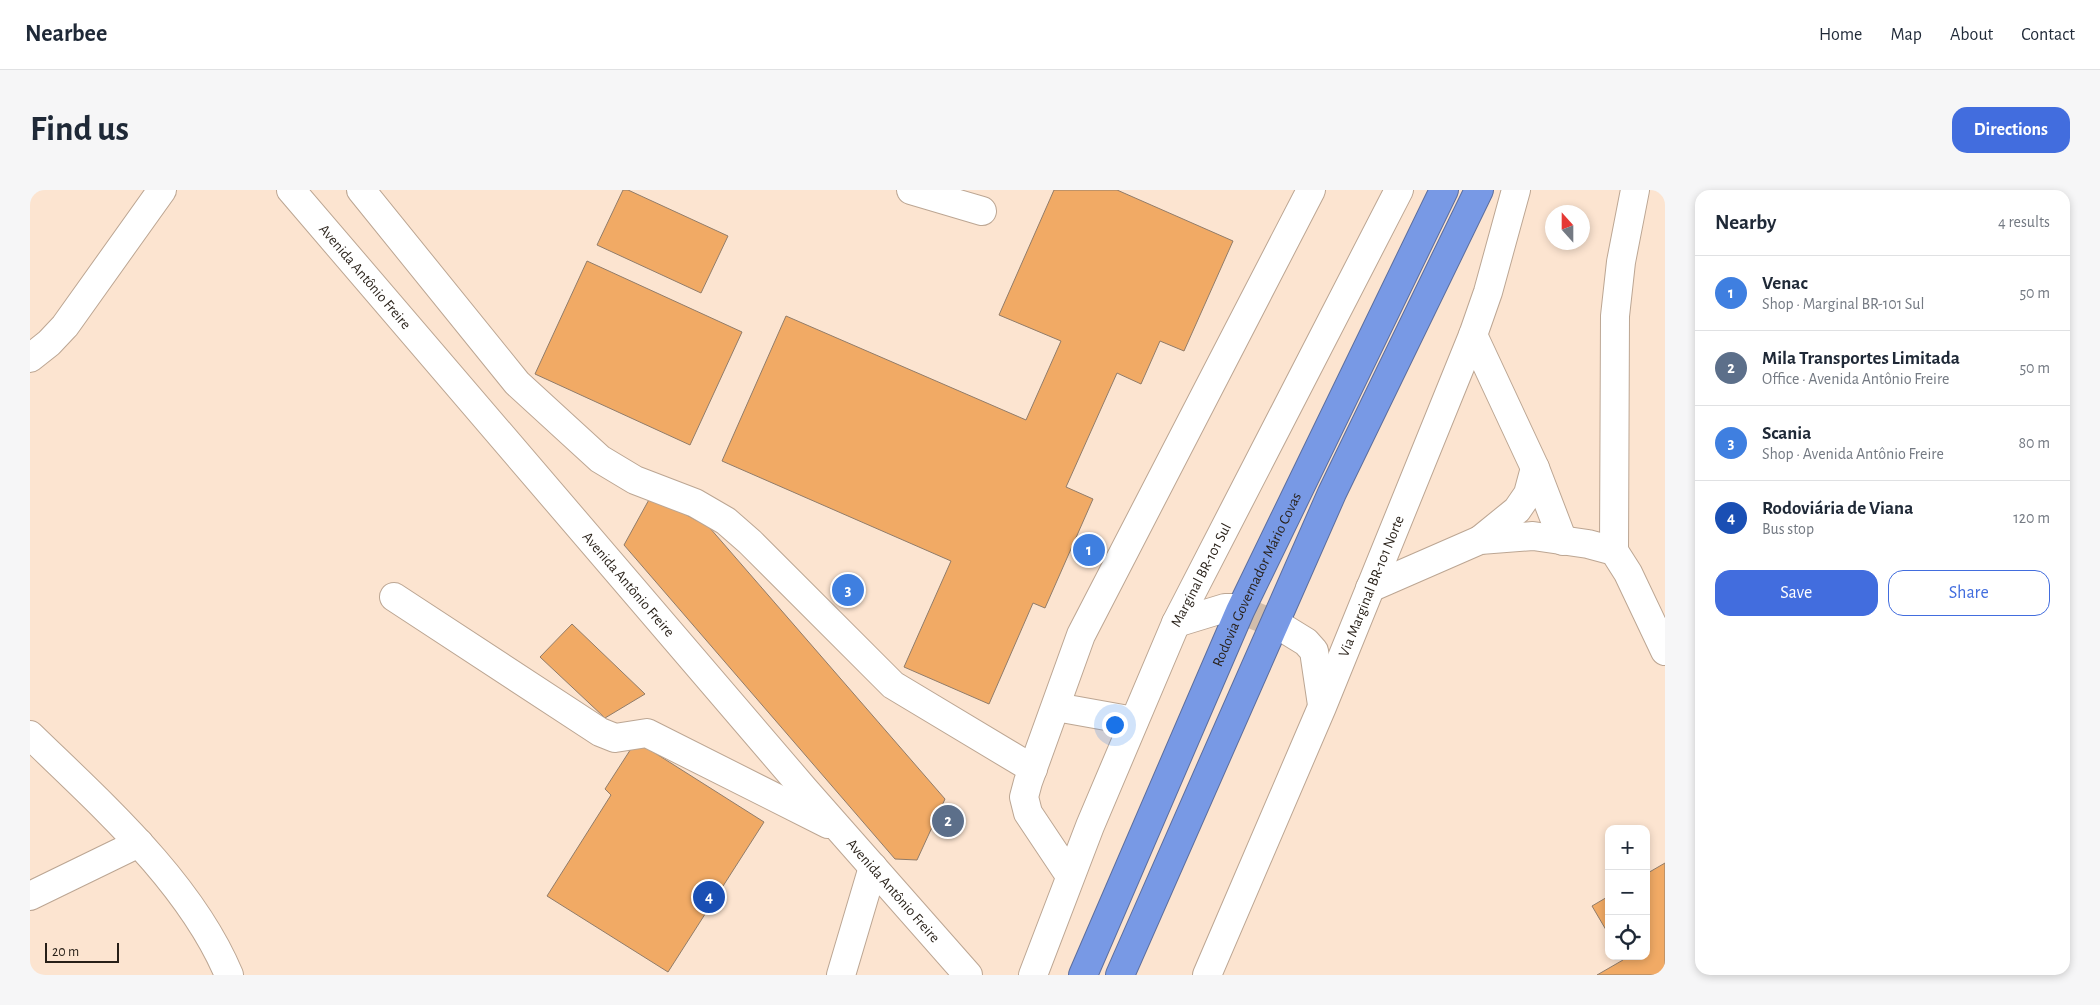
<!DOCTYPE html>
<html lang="en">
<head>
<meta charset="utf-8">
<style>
  body { margin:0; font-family:"Alegreya Sans",sans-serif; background:#f6f6f7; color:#1f2937 }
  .controls { position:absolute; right:15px; bottom:15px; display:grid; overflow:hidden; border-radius:10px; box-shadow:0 2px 8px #0003 }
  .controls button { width:45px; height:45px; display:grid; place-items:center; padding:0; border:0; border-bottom:1px solid #e0e1e3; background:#fff; color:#1f2937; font:25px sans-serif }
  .compass { position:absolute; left:1515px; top:15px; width:45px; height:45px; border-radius:50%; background:#fff; box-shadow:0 2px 8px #0003; rotate:339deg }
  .scale { position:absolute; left:15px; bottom:12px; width:74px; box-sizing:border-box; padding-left:5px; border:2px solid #271f17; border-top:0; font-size:14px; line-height:18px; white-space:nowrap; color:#271f17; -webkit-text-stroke:4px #fce4d0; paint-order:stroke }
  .you { position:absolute; left:1084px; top:534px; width:18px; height:18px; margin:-12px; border:4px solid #fff; border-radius:50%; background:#1a73e8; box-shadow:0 0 0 8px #1a73e833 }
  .badge { display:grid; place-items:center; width:32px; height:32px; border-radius:50%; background:#426dde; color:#fff; font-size:16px; font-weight:700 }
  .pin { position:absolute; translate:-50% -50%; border:2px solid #fff; box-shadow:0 1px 5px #0006 }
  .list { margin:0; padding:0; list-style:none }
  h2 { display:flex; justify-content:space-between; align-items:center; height:65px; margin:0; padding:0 20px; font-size:21px }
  h2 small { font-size:16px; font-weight:400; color:#747a83 }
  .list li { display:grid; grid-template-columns:32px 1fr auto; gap:15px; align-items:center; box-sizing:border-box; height:75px; padding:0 20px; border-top:1px solid #e0e1e3 }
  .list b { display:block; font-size:19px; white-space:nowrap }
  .list p { margin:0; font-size:16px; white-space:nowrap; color:#747a83 }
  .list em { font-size:16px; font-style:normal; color:#747a83 }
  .actions { display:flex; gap:10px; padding:15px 20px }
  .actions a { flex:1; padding:11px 0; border:1px solid #426dde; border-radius:15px; text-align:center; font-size:18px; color:#426dde }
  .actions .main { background:#426dde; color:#fff }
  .icon { flex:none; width:28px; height:28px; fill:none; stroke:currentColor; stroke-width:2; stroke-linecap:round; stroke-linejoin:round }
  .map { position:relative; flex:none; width:1635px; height:785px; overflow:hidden; border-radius:15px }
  header { display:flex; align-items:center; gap:30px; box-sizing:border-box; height:70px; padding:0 25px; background:#fff; border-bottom:1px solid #e0e1e3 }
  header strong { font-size:24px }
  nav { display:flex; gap:28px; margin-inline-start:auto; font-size:18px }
  .intro { display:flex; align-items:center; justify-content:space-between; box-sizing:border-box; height:120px; padding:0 30px }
  h1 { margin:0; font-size:35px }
  .button { padding:12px 22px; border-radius:15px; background:#426dde; color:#fff; font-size:18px; font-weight:700 }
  main { display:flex; gap:30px; padding:0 30px }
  aside { flex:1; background:#fff; border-radius:15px; box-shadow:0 2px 8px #0003 }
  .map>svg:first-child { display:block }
</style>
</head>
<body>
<header>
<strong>Nearbee</strong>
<nav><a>Home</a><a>Map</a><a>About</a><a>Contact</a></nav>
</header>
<div class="intro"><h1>Find us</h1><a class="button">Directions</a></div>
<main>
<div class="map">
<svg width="1635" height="785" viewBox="0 0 1635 785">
  <rect width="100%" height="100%" fill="#fce4d0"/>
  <g fill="#f1aa65" stroke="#917c69">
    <path d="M593,0H598L698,46L671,103L567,55Z"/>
    <path d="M1024,0H1087L1203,51L1154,161L1130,151L1111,194L1087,183L1036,297L1063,309L1015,418L1003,413L959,514L874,477L921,371L692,271L756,126L996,230L1031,151L969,125Z"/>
    <path d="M557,71L712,142L660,255L505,184Z"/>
    <path d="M621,306L679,337L915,609L887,670L865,669L594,355Z"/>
    <path d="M542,434L615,504L575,528L510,467Z"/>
    <path d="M606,551L734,632L638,782L517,706L581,605L575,599Z"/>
    <path d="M1635,673V785H1567L1593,770L1591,766H1616V684Z"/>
    <path d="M1579,706V745L1562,716Z"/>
  </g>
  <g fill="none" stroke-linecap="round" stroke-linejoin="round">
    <path stroke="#d1bdab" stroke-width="28" stroke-dasharray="28 14" stroke-linecap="butt" d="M1206,418L1250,436"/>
    <g stroke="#bca693" stroke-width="30">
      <g id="minor">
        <path id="s1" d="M261,0L774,599L938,785"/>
        <path d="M331,0L487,193L570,269L605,290L665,313L696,331L720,352L863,495L1003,579"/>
        <path d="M881,0L952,21"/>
        <path d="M1443,145L1505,278L1533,351"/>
        <path d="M0,168L19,153L35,136L132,0"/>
        <path d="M1450,350L1487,320L1498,304L1505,278"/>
        <path d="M1584,361L1585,126L1591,72L1605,0"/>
        <path d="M1340,398L1450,350L1503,346L1558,354L1584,361L1598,383L1635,461"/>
        <path d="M364,407L570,542L585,548L617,543L798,634"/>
        <path d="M1146,433L1195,418H1206"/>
        <path d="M1250,436L1276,452L1284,461L1292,515"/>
        <path d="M1026,517L1104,531"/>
        <path d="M0,545C71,614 160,692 199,785"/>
        <path d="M1040,686L998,623L994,607L998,592L1051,445L1281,0"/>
        <path d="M0,706L109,653"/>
        <path d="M811,785L843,677"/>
        <path id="s2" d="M1003,785L1060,636L1146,433L1369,0"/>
        <path id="s3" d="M1177,785L1292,517L1443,145L1458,102L1486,0"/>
      </g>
    </g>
    <g stroke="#5c6e9d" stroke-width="30">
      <g id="highway">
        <path id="s4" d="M1053,785L1210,421L1414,0"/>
        <path d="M1090,785L1302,303L1449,0"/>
      </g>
    </g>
    <use href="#minor" stroke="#fff" stroke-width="28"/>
    <use href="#highway" stroke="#7899e5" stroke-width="28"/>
  </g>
  <g text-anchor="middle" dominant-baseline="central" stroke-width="4" stroke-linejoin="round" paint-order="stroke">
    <g font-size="15" fill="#271f17" stroke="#fce4d0">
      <text stroke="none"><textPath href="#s1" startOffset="114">Avenida Antônio Freire</textPath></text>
      <text stroke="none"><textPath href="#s2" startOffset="434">Marginal BR-101 Sul</textPath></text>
      <text stroke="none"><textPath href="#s4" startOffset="432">Rodovia Governador Mário Covas</textPath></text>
      <text stroke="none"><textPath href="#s1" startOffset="519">Avenida Antônio Freire</textPath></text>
      <text stroke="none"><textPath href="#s3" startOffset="422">Via Marginal BR-101 Norte</textPath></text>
      <text stroke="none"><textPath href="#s1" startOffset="924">Avenida Antônio Freire</textPath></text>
    </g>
  </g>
</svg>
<div class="controls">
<button>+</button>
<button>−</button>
<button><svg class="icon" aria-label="locate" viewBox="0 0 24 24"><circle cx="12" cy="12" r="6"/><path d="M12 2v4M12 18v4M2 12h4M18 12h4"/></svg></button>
</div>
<svg class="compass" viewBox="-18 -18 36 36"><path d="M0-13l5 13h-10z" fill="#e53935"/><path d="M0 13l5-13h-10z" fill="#747a83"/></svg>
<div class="scale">20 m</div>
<div class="you"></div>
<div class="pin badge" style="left:1059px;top:360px;background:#3f7fe0">1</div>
<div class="pin badge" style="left:918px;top:631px;background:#5c6f8a">2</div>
<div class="pin badge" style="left:818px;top:400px;background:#3f7fe0">3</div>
<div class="pin badge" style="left:679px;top:707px;background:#1a4fb4">4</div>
</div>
<aside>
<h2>Nearby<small>4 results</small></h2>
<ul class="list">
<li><span class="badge" style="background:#3f7fe0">1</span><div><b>Venac</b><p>Shop · Marginal BR-101 Sul</p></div><em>50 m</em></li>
<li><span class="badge" style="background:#5c6f8a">2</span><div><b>Mila Transportes Limitada</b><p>Office · Avenida Antônio Freire</p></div><em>50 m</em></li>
<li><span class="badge" style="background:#3f7fe0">3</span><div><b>Scania</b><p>Shop · Avenida Antônio Freire</p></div><em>80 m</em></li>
<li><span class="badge" style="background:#1a4fb4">4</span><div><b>Rodoviária de Viana</b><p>Bus stop</p></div><em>120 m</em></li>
</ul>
<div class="actions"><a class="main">Save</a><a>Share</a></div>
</aside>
</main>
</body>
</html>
